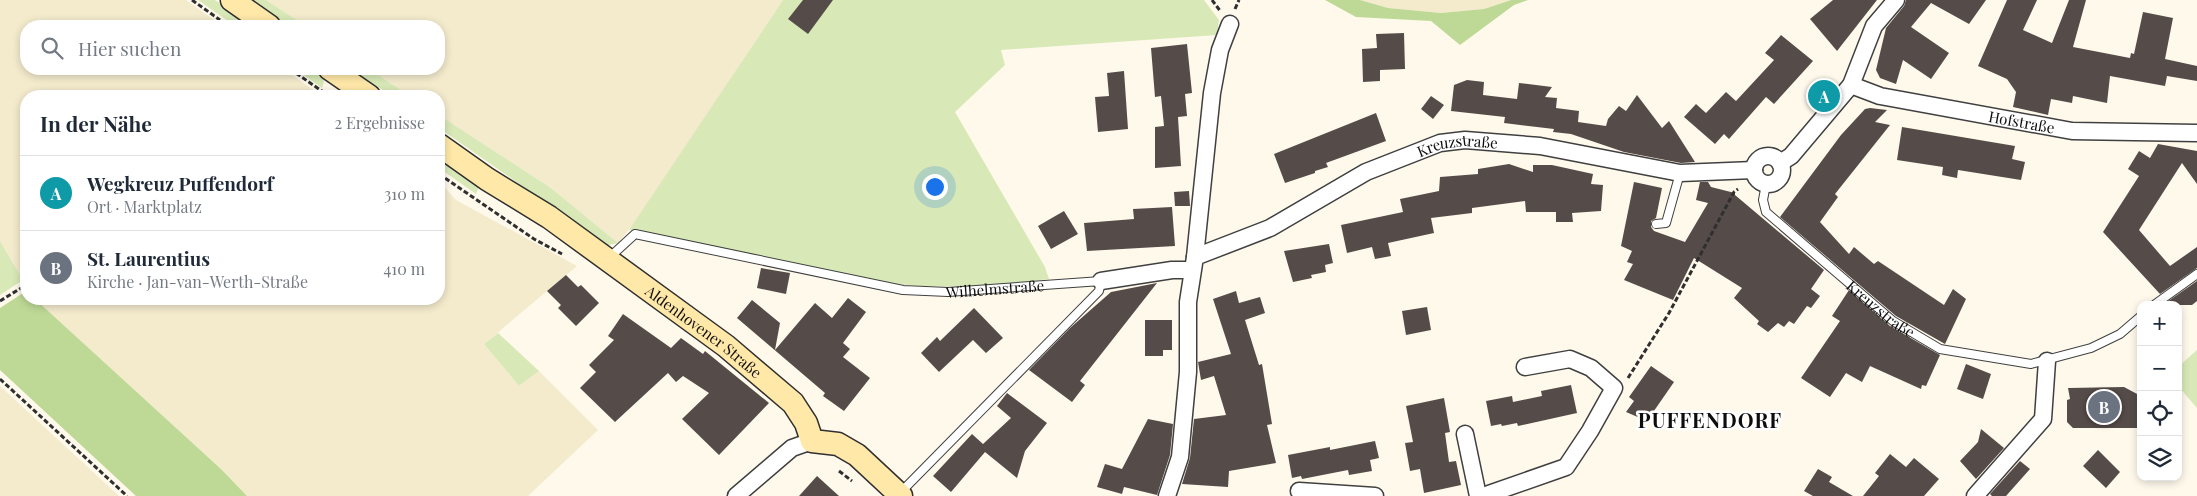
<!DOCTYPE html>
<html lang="de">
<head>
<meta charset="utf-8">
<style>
  body { margin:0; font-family:"Playfair Display",serif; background:#f2f2f3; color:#1f2937 }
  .controls { position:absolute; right:15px; bottom:15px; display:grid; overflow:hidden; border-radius:10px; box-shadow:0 2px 8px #0003 }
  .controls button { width:45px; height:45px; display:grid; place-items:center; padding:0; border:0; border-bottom:1px solid #e0e1e3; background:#fff; color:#1f2937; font:25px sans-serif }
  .you { position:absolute; left:934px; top:186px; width:18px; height:18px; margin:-12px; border:4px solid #fff; border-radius:50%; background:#1a73e8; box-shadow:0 0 0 8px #1a73e833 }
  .badge { display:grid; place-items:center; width:32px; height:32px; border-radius:50%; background:#bc2543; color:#fff; font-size:16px; font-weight:700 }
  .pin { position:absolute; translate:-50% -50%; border:2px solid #fff; box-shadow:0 1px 5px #0006 }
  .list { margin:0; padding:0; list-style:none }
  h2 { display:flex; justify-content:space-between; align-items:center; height:65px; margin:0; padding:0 20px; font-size:21px }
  h2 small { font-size:16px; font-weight:400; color:#747a83 }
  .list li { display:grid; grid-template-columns:32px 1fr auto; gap:15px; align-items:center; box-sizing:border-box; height:75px; padding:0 20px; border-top:1px solid #e0e1e3 }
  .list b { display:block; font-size:19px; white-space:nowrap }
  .list p { margin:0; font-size:16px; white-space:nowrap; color:#747a83 }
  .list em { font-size:16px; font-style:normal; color:#747a83 }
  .icon { flex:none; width:28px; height:28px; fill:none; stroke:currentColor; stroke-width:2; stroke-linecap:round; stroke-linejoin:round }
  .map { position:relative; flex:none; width:2197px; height:496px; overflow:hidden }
  .search { position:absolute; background:#fff; box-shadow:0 2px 8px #0003; left:20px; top:20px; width:425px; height:55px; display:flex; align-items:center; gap:12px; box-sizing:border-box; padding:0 18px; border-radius:20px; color:#747a83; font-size:19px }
  .panel { position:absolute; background:#fff; box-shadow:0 2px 8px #0003; left:20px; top:90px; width:425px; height:215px; border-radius:20px }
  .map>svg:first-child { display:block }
</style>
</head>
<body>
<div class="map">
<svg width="2197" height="496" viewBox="0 0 2197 496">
  <rect width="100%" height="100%" fill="#fff9ec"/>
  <g fill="#f4ebcd">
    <path d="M0,0H186L223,26H26V69H284L319,94L317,96H26V277L23,280L0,241Z"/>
    <path d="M266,0H783L636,221L618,243L551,188L439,115V96H410L369,69H439V26H306Z"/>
    <path d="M1360,0H1511L1484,9L1441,13L1388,8Z"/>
    <path d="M439,181L456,200L577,266L484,344L519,386L539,371L598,430L528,496H247L222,470L35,299H439Z"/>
    <path d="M0,386L119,496H0Z"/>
  </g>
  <g fill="#d8e9b7">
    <path d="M198,0H215L252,26H235Z"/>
    <path d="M250,0H266L306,26H288Z"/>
    <path d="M783,0H1204L1219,20L1217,35L1001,50L1005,65L955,112L1045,267L1049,279C996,287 939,289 885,283L629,230Z"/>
    <path d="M295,69H313L323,76L324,82L322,88Z"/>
    <path d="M351,69H369L410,96H392Z"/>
    <path d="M439,115L551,188L618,243L604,246L548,204L439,128Z"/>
    <path d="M439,153L480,184L476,194L439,168Z"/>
    <path d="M0,241L23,280L0,295Z"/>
    <path d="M498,333L539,371L519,386L484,344Z"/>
    <path d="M2197,350V408L2178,386V367Z"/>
  </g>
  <g fill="#bed996">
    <path d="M1325,0H1360L1388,8L1441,13L1484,9L1511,0H1528L1514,5L1460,45L1431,21L1356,17Z"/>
    <path d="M26,291V299H35L222,470L247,496H136L0,370V308Z"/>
  </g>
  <g fill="#554c49">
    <path d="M803,0H833L808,34L788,19Z"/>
    <path d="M1833,0H1877L1837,51L1810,19Z"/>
    <path d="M1906,0H1986L1969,24L1931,3L1911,27L1949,53L1931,79L1903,60L1896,84L1880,78L1876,70L1886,28L1904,6Z"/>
    <path d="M2007,0H2037L2023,30L2052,43L2069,0H2086L2073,47L2130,58L2131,53L2134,54L2143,12L2173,18L2165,59L2197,66V81L2167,76L2165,86L2110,76L2107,103L2073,96L2072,103L2051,99L2048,115L2013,107L2016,92L2007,79L1978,66Z"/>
    <path d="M1404,33L1405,69L1380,70V81L1363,82L1362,49L1377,48L1376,34Z"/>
    <path d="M1781,35L1813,61L1774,104L1766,97L1729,139L1724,134L1715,144L1684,117L1696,104L1706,113L1726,92L1736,101L1774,60L1765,53Z"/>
    <path d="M1187,44L1192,93L1185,94L1187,116L1178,117L1181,166L1155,168V127L1164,126L1161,96L1155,97L1151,48Z"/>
    <path d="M1124,71L1128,129L1098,132L1095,97L1109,96L1107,73Z"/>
    <path d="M1467,80L1484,82L1483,95L1517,99L1519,83L1552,87L1545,97L1557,98L1556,108L1579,111L1578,122L1606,126L1608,119L1619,106L1626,111L1637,95L1662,128L1669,121L1695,162L1681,163L1624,152L1571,134L1553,132L1554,129L1504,123L1505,117L1451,111L1454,85Z"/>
    <path d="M1431,96L1444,105L1433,119L1421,109Z"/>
    <path d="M1870,108L1887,110L1875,122L1890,125L1835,194L1838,197L1820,222L1849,254L1854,247L1874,264L1878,261L1944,305L1953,289L1966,299L1945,344L1896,316L1780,217L1841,135L1865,109Z"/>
    <path d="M1376,113L1386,141L1326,163L1328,167L1315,171V173L1285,183L1274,154Z"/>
    <path d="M1902,127L2015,146L2012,159L2025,162L2021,180L1958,170L1957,178L1942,175L1943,167L1897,160Z"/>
    <path d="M2158,144L2197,151V184L2182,163L2139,230L2170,266L2197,247V268L2160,294L2103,232L2139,176L2128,169L2139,151L2150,158Z"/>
    <path d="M1509,164L1533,172V165H1552L1593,174L1591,184L1603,185L1601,211L1572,213L1573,222H1556V212H1526L1525,201L1472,208V213L1431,218L1434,233L1388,243L1391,256L1375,259L1372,247L1347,253L1341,225L1403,212L1400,199L1439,191L1440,177L1478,174V169Z"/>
    <path d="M1634,182L1662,188L1656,218L1651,221V227L1654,231L1685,242L1708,203L1696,200L1700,182H1708L1711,187L1735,193V195L1824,270L1811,289L1820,296L1811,308L1807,306L1794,324L1789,321L1784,327L1778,323L1768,332L1757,324L1759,321L1734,298L1742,288L1694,258L1673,300L1624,280L1633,264L1627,262L1632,251L1621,246Z"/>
    <path d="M1189,191L1190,206H1175L1174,192Z"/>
    <path d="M1172,207L1175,246L1087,251L1084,223L1134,219L1133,209Z"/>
    <path d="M1064,211L1078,234L1051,249L1038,226Z"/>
    <path d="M1329,244L1333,263L1325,265L1326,272L1311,275L1312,278L1293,282L1284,251Z"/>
    <path d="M761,268L790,273L786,294L757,288Z"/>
    <path d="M566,275L578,287L581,285L599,303L576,326L558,308L561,305L547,291Z"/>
    <path d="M2197,281V301L2192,305H2170L2167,302Z"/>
    <path d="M1157,283L1080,381L1085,385L1072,402L1029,370L1070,328L1111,292Z"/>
    <path d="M1849,290L1890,326L1940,355L1926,386L1922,385L1921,389L1870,366L1862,382L1846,373L1830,397L1801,378L1840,321L1832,316Z"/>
    <path d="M1236,291L1239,303L1260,297L1265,313L1245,320L1259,365L1262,364L1272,424L1267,425L1276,463L1229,471L1228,487L1182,484L1190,458L1194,419L1226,415L1214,376L1201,380L1198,362L1231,354L1213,299Z"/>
    <path d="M848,298L866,312L843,343L850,349L843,357L870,378L844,411L823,396L825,393L737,318L752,300L780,323L775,350L815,303L832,318Z"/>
    <path d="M1427,307L1431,330L1406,335L1402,311Z"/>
    <path d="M974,308L1003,338L986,353L973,340L939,372L921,353L937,337L940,341Z"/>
    <path d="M623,314L671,348L681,338L703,354L705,351L769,403L719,455L682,419L709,393L683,376L676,382L668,373L615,422L580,388L596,372L589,365L614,340L608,336Z"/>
    <path d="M1145,320H1172V350H1163V356H1145Z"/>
    <path d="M1966,364L1991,374L1983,399L1957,389Z"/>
    <path d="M1651,366L1674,382L1647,421L1626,412L1634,401L1629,397Z"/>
    <path d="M1571,385L1577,413L1518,426L1517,423L1502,426L1501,424L1491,426L1486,401L1512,396L1513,402L1542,396L1541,391Z"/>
    <path d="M2124,387L2139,395L2140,428H2073L2067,422V400L2070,399L2068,388Z"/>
    <path d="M1007,393L1047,423L1025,451L1017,478L985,452L951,492L933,476L972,434L983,444L1011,418L997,406Z"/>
    <path d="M1444,398L1450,432L1445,433L1449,462L1456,461L1461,485L1424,493L1420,469L1410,471L1405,443L1413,442L1406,406Z"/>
    <path d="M1148,419L1173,424L1170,455L1157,495L1124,487L1122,494L1097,487L1105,464L1122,469Z"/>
    <path d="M1981,429L2004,448L1976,479L1960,461L1978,442Z"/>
    <path d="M1375,441L1379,458L1370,460L1372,471L1349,475L1348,470L1302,479L1301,476L1292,478L1288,455L1330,447V450Z"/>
    <path d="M2098,450L2120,472L2106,488L2083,466Z"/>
    <path d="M1890,454L1906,467L1914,458L1939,479L1924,496H1863L1879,476L1875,473Z"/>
    <path d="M2020,461L2030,469L2006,496H1992L1990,494Z"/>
    <path d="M1818,469L1832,477L1829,482L1853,496H1813L1804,491Z"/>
    <path d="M817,476L839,496H799Z"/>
  </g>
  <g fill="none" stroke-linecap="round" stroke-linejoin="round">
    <g stroke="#404040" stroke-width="10">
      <g id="lane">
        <path id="s1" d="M1766,184L1763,200L1766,212L1893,321L1940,349L2031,364L2091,348L2120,334L2141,316"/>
        <path d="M1656,224L1666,223L1680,173"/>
        <path id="s2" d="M610,257L635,234L903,290L948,292L1101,281L1099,291L900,493"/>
        <path d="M2154,305L2197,274"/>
      </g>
    </g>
    <g stroke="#404040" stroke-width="19">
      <g id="street">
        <path id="s3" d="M1851,85L1880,96L2072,131L2197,133"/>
        <circle cx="1768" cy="170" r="14"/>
        <path d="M1780,163L1791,156L1851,85L1874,26L1896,0"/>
        <path d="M1195,257L1212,93L1220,50L1230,24"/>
        <path d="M1101,281L1172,270H1191"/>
        <path d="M1465,434L1478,496"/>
        <path d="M1299,491L1375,496"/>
        <path d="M736,496L792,448L812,441"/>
        <path id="s4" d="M1167,496L1180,457L1188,372V302L1195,257L1270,228L1366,172L1440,143L1465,140L1540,146L1680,173L1754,170"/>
        <path d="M1483,496L1566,467L1590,431L1614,388L1591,368L1570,359L1525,367"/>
        <path d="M1975,496L2043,419L2047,361"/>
      </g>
    </g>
    <g stroke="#2f2f2f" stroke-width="25">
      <g id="secondary">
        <path d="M232,0L269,26"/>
        <path d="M330,69L369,96"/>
        <path id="s5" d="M439,145L487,179L549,217L726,346L793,403L806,423L812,441L838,444L857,455L901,496"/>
      </g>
    </g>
    <g stroke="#2f2f2f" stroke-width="3" stroke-dasharray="5 2.5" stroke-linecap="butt">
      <path d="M192,0L220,20"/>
      <path d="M1212,0L1221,12"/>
      <path d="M1235,9L1239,0"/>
      <path d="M290,69L329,96"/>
      <path d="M439,174L534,239L562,254"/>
      <path d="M0,301L26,285"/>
      <path d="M1628,378L1669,313L1734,192L1738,189"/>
      <path d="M0,379L127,496"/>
      <path d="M839,471L852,481"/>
    </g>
    <use href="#lane" stroke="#fff" stroke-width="8"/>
    <use href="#street" stroke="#fff" stroke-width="16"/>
    <use href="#secondary" stroke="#ffe8a8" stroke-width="22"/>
  </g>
  <g text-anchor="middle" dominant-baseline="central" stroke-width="5" stroke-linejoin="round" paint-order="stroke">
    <g font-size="15" fill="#0d0d0d" stroke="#fff">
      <text stroke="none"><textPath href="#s3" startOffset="175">Hofstraße</textPath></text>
      <text stroke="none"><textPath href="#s4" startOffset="530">Kreuzstraße</textPath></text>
      <text stroke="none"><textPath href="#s2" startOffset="400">Wilhelmstraße</textPath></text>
      <text stroke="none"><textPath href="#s1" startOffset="179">Kreuzstraße</textPath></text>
      <text stroke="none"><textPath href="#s5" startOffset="324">Aldenhovener Straße</textPath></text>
    </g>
    <g font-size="20" font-weight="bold" letter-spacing="1" fill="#0d0d0d" stroke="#fff">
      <text x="1710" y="419">PUFFENDORF</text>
    </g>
  </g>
</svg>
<div class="controls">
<button>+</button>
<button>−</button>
<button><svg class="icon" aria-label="locate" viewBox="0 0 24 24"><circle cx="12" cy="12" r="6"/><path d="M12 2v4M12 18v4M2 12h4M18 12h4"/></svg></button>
<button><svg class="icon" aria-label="layers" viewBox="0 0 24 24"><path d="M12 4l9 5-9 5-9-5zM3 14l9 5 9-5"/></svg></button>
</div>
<div class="you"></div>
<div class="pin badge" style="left:1824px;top:96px;background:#0f9aa8">A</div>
<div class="pin badge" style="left:2104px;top:407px;background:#6b7280">B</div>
<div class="search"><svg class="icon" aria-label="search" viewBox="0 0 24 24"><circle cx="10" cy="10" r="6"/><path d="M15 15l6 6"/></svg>Hier suchen</div>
<section class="panel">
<h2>In der Nähe<small>2 Ergebnisse</small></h2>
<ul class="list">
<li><span class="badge" style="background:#0f9aa8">A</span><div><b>Wegkreuz Puffendorf</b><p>Ort · Marktplatz</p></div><em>310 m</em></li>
<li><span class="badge" style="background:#6b7280">B</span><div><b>St. Laurentius</b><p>Kirche · Jan-van-Werth-Straße</p></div><em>410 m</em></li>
</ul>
</section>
</div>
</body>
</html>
